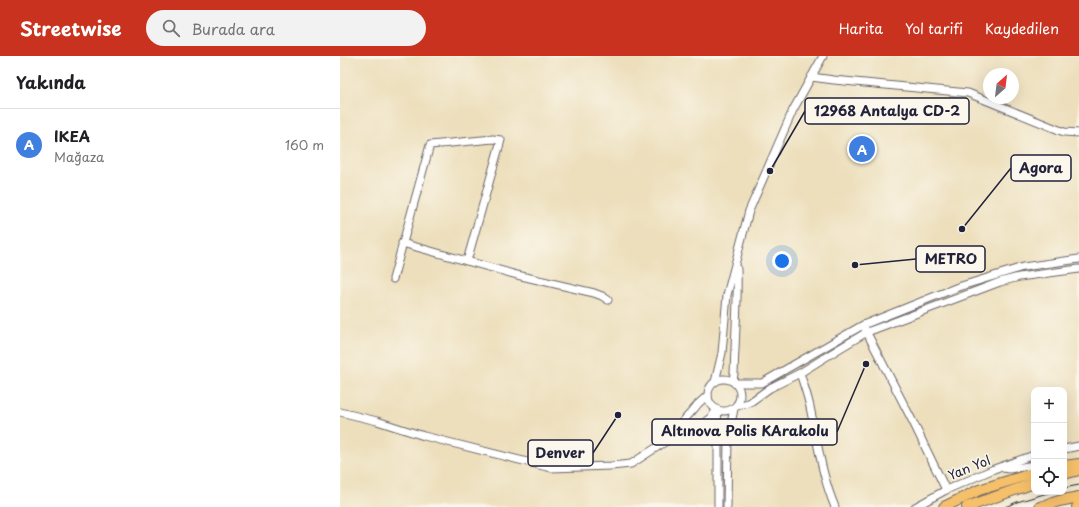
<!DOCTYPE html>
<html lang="tr">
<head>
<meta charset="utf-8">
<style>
  body { margin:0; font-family:"Playpen Sans",sans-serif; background:#f2f2f2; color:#202124 }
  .controls { position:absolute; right:12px; bottom:12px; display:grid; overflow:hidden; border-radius:8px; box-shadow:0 4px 16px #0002 }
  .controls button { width:36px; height:36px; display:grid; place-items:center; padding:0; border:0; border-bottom:1px solid #e0e0e0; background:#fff; color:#202124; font:20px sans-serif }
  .compass { position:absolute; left:643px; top:12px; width:36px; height:36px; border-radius:50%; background:#fff; box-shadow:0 4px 16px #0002; rotate:28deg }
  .you { position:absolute; left:442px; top:205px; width:14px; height:14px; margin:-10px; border:3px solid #fff; border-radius:50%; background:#1a73e8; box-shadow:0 0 0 6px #1a73e833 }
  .badge { display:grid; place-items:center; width:26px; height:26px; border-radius:50%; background:#c8321e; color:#fff; font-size:13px; font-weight:700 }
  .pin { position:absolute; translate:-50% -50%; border:2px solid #fff; box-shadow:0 1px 4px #0006 }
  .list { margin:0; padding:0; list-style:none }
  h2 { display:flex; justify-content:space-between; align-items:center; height:52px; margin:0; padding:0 16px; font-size:17px }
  h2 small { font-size:13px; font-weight:400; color:#757577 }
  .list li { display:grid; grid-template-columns:26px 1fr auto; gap:12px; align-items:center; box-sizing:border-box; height:72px; padding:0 16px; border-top:1px solid #e0e0e0 }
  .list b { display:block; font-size:15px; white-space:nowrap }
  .list p { margin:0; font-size:13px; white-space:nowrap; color:#757577 }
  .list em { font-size:13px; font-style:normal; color:#757577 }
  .icon { flex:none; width:22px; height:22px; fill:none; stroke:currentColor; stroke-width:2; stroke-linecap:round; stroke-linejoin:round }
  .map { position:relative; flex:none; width:739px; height:451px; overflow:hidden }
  header { display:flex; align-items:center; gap:24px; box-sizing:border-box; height:56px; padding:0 20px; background:#c8321e; color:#fff }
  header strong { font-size:19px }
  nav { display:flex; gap:22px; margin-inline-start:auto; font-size:14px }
  .search { width:280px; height:36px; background:#f2f2f2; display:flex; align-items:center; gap:10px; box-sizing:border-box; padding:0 14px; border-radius:22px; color:#757577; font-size:15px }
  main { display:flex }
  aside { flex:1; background:#fff }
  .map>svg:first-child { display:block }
</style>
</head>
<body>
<header>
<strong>Streetwise</strong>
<div class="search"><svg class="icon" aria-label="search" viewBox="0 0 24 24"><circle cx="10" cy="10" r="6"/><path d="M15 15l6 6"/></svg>Burada ara</div>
<nav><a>Harita</a><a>Yol tarifi</a><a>Kaydedilen</a></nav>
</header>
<main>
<aside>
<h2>Yakında<small></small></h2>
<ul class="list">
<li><span class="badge" style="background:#3f7fe0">A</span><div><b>IKEA</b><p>Mağaza</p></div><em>160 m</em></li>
</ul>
</aside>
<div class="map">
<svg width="739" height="451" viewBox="0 0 739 451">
  <rect width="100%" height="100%" fill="#fbf7ec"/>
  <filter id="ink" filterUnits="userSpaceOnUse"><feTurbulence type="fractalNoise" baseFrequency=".025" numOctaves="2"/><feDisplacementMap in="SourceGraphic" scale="8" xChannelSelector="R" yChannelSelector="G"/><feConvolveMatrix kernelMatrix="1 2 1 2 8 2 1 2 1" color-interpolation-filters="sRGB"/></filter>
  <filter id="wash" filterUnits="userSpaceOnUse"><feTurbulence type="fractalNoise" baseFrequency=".012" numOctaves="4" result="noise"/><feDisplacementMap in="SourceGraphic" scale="16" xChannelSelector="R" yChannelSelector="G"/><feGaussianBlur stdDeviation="0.9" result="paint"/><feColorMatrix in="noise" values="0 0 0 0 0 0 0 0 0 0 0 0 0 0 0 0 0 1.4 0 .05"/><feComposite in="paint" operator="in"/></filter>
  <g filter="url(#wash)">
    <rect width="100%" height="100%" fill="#eddfbc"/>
  </g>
  <g filter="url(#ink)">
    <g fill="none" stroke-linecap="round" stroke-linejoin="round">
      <g stroke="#696468" stroke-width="9">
        <g id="minor">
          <path d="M471,21L494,24L628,37L724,76L739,77"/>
          <path d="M62,187L177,219L254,237L262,240L268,244"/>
          <path d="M53,223L90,89L153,83L161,84L127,205"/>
          <path d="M525,273L574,368L606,434"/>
          <path d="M460,317C464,330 469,343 471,356C478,388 482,421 495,451"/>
          <circle cx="384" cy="339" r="16"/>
          <path d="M393,325C395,315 394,305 395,294C396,267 398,240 397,213"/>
          <path d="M375,326L382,297L387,239L409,155L453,54L483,0"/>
          <path d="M395,327H422L523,269L618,231L683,211L739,203"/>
          <path d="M397,350L409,347L430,332L460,317L497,294L527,276L660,226L679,221L739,213"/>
          <path d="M0,356L37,365L84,380L211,412L271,410L291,408L325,386L367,365L371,362L376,354"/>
          <path d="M327,383L354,353L358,348L368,339"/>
          <path d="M724,393L739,390"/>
          <path d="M663,412L669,413L694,409"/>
          <path d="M378,451V384L377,366L378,355"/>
          <path d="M387,451L388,382L394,353"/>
          <path d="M575,451L606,434L654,413L694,399"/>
        </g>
      </g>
      <g stroke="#696468" stroke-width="12">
        <g id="highway">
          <path d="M724,410L739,408"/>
          <path d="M724,418L739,414"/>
          <path d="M604,451L639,434L694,417"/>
          <path d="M627,451L694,427"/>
          <path d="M700,451L719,445L739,441"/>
          <path d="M737,451H739"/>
        </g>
      </g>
      <use href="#minor" stroke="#fff" stroke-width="7"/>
      <use href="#highway" stroke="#f6c06b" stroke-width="10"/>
      <g stroke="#22223b" stroke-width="1">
        <path d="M724,432L739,429"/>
        <path d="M665,451L677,446L711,436"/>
      </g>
    </g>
  </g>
  <g text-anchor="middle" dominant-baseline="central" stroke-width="3" stroke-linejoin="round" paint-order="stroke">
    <g font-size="13" fill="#22223b" stroke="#fbf7ec">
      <text transform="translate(629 411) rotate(-22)">Yan Yol</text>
    </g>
  </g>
  <path fill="none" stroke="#22223b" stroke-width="1.5" d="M430 115L465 55M622 173L671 112M515 209L576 203M526 308L497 376M278 359L253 397"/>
  <g fill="#22223b" stroke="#fbf7ec" stroke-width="1.5">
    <circle cx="430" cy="115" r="4"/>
    <circle cx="622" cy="173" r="4"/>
    <circle cx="515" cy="209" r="4"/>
    <circle cx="526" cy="308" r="4"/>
    <circle cx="278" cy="359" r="4"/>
  </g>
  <g fill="#fbf7ec" stroke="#22223b" stroke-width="1.5">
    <rect x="465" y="42" width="164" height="26" rx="4"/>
    <rect x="671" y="99" width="60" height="26" rx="4"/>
    <rect x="576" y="190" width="69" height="26" rx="4"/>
    <rect x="312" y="363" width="185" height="26" rx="4"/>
    <rect x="188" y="384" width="65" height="26" rx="4"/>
  </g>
  <g font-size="14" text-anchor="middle" font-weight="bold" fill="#22223b">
    <text x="547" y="60">12968 Antalya CD-2</text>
    <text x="701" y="117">Agora</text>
    <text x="611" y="208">METRO</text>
    <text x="405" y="380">Altınova Polis KArakolu</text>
    <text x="220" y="402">Denver</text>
  </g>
</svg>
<div class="controls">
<button>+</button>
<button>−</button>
<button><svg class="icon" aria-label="locate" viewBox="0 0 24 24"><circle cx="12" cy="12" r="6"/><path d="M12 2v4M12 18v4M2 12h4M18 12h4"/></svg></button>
</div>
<svg class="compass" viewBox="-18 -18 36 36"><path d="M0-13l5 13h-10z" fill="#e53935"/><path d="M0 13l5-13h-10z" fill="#757577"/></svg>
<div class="you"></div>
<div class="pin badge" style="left:522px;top:93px;background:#3f7fe0">A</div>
</div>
</main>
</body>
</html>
